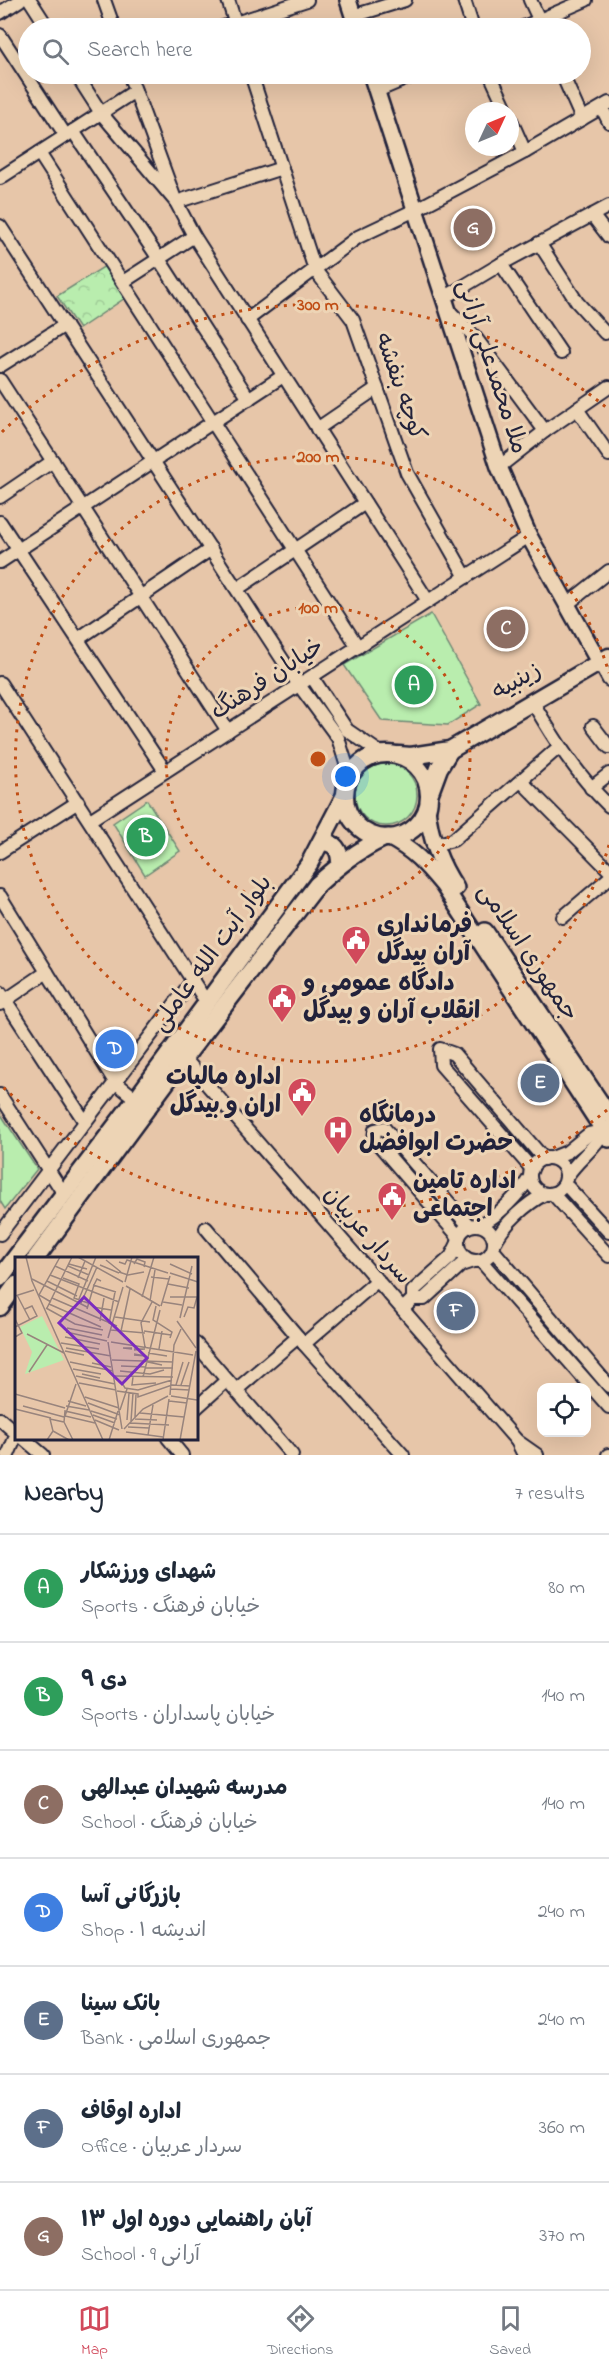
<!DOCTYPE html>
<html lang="en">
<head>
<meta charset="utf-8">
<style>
  body { margin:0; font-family:"Indie Flower","Playpen Sans Arabic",sans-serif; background:#f6f6f7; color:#1f2937 }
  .controls { position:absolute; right:18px; bottom:18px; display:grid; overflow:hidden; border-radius:12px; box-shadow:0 6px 24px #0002 }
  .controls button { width:54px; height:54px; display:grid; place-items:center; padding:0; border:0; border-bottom:2px solid #e0e1e3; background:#fff; color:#1f2937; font:30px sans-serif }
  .compass { position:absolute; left:465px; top:102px; width:54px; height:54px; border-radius:50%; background:#fff; box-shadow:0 6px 24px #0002; rotate:46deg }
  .you { position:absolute; left:346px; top:777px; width:21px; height:21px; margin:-15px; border:4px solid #fff; border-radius:50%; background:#1a73e8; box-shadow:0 0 0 9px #1a73e833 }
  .badge { display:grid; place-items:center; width:39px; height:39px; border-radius:50%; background:#d1495b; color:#fff; font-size:20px; font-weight:700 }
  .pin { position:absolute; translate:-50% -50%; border:3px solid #fff; box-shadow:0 2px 6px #0006 }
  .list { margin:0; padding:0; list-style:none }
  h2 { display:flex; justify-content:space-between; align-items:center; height:78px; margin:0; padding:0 24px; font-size:26px }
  h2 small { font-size:20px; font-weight:400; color:#747a83 }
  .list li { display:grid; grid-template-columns:39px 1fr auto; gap:18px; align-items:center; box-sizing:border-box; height:108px; padding:0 24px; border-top:2px solid #e0e1e3 }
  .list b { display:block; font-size:22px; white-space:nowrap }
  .list p { margin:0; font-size:20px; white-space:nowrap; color:#747a83 }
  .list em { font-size:20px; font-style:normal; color:#747a83 }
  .icon { flex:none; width:33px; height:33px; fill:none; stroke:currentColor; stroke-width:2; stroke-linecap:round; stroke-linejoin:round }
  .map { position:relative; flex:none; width:609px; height:1455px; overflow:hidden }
  .search { position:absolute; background:#fff; box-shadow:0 6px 24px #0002; left:18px; right:18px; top:18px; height:66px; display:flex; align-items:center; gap:15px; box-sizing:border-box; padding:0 21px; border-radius:33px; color:#747a83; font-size:22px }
  .sheet { height:834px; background:#fff }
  nav { display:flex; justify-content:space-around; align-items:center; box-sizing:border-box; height:84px; border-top:2px solid #e0e1e3; background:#fff; font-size:16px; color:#747a83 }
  nav a { display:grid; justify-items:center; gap:3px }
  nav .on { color:#d1495b }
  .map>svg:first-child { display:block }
</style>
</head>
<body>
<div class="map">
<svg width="609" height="1455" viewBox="0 0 609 1455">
  <defs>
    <pattern id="forest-crowns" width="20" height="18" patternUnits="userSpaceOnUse" patternTransform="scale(1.5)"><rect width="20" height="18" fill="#b9edae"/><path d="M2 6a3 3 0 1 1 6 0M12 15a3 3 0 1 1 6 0" fill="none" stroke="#9fcb97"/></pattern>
  </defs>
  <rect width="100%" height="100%" fill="#e7c6a9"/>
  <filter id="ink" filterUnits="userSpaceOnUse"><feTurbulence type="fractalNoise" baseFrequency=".0167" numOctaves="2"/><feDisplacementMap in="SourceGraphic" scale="12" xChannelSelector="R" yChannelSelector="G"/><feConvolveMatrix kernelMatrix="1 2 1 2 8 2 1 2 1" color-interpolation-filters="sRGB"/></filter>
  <g filter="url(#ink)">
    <g fill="#b9edae" stroke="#6e8874" stroke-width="1.5">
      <path d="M431,614L481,704L448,725L382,721L344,665Z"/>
      <circle cx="386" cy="795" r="31"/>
      <path d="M147,800L180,851L145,875L113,823Z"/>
      <path d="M0,1113L37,1169L5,1209L0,1201Z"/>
    </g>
    <path fill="url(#forest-crowns)" stroke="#6e8874" stroke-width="1.5" d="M105,266L125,298L79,329L57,296Z"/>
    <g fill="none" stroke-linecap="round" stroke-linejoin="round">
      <g stroke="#22223b" stroke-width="16">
        <g id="minor">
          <path d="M30,0L48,28"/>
          <path d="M104,0L114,28"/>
          <path d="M228,0L237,28"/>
          <path d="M464,0L473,28"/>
          <path d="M530,0L543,28"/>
          <path d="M0,13L20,0"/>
          <path d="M353,16L405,0"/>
          <path d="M220,28L307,0"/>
          <path d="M521,28L586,0"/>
          <path d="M0,35L66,136"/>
          <path d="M76,74L101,113L176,202L282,168"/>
          <path d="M129,74L176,202L194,236L428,601"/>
          <path d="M251,74L315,270L353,320L407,473L466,577"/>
          <path d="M490,74L507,111"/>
          <path d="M562,74L582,119"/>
          <path d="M377,91L417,74"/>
          <path d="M602,108L609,122"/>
          <path d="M510,118L525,152"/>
          <path d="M73,131L159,259L249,399"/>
          <path d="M39,153L358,647"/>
          <path d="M0,178L135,91"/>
          <path d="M592,215L609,237"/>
          <path d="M0,226L299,685L338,738L350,776"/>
          <path d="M539,243L577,302L605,333"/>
          <path d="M501,264L561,353"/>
          <path d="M123,282L194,236"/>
          <path d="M444,298L501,264L609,206"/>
          <path d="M448,310L475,337L545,431"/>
          <path d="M247,320L358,237L415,210L525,152L609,103"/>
          <path d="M0,366L65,325"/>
          <path d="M0,380L228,731"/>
          <path d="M577,409L609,455"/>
          <path d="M317,429L377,388"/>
          <path d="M499,467L545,431L609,387"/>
          <path d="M0,497L53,461"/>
          <path d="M0,522L165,771"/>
          <path d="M0,562L283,376"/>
          <path d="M237,589L365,503"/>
          <path d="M566,605L609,571"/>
          <path d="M78,639L211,549"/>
          <path d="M599,662L609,680"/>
          <path d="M312,677L347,730L382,754"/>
          <path d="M0,683L207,1003"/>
          <path d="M532,701C554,739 577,775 609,806"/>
          <path d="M593,726L609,747"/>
          <path d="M521,781L609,870"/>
          <path d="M591,788L609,774"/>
          <path d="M90,820L529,536"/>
          <path d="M433,845L453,840L559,747"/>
          <path d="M0,852L78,802"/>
          <path d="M0,896L115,1082L136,1099"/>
          <path d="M563,917L609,878"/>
          <path d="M0,992L85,1122"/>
          <path d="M0,1004L47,972"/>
          <path d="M184,1058L517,1441"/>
          <path d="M0,1095L64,1194"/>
          <circle cx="548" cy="1176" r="18"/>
          <path d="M552,1158L567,1152L589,1134L604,1131L609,1127"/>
          <path d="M532,1169L441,1065L440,1049L454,1054L544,1159"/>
          <path d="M567,1176C578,1159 595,1149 604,1131"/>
          <path d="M565,1184L609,1232"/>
          <path d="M553,1194L609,1256"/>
          <path d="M480,1224C496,1219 521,1192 530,1177"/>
          <circle cx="476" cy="1243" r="18"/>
          <path d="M206,1228L304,1344L403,1455"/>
          <path d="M0,1234L193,980"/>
          <path d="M459,1237L374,1139L375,1130L384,1128L469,1226"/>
          <path d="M495,1242C504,1224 527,1203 545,1194"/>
          <path d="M493,1250L609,1386"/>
          <path d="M481,1261L609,1407"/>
          <path d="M413,1299H424L461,1265L473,1261"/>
          <path d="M403,1309L413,1299V1291L451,1257L458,1243"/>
          <path d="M196,1344L292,1455"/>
          <path d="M304,1344L378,1280"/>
          <path d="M236,1390L298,1337"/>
          <path d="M196,1408L227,1380"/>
          <path d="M0,1419L16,1433"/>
          <path d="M23,1438L43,1455"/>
          <path d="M168,1438L182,1455"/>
          <path d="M8,1455L16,1436"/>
          <path d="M524,1455L517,1441L537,1455"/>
          <path d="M608,1455H609"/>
        </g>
      </g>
      <g stroke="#22223b" stroke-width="20">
        <g id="tertiary">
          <path d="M348,0L357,28"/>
          <path d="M371,74L499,467L529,536L599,662"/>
          <path d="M427,808C430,838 439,863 456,888"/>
          <path d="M388,837C413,850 425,863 443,885L609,1139"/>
          <path d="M485,931L609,1115"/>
        </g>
      </g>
      <g stroke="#22223b" stroke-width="21">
        <g id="secondary">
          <circle cx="387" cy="796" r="42"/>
          <path d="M399,755L411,756L450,750L609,657"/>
          <path d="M429,795L439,768L450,750"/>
          <path d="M321,842C335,842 340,850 340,863"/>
          <path d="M36,1258L184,1058L317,885C338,866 358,850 384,838"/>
          <path d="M0,1278L136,1099L309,864L345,795"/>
          <path d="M0,1307L16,1285"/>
        </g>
      </g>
      <use href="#minor" stroke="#edd4b5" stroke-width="12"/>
      <use href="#tertiary" stroke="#edd4b5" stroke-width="15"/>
      <use href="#secondary" stroke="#edd4b5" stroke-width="16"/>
    </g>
  </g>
  <g fill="none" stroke="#c04e15" stroke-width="3" stroke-dasharray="3 6">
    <circle cx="318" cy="759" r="152"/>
    <path d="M609 845A303 303 0 1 1 609 673"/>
    <path d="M607 1110A455 455 0 0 1 2 1086M2 432A455 455 0 0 1 607 408"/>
  </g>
  <defs>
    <g id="civic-pin" transform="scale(1.5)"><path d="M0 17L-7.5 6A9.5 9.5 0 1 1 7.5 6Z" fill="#d1495b" stroke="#edd4b5"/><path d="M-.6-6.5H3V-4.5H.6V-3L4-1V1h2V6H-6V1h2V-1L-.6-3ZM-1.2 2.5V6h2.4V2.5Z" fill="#fff"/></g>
    <g id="hospital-pin" transform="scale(1.5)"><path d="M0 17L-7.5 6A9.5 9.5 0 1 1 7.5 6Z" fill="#d1495b" stroke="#edd4b5"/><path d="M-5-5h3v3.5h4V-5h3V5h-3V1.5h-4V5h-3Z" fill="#fff"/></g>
  </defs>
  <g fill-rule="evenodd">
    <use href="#civic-pin" x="356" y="940"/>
    <use href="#civic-pin" x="282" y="998"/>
    <use href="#civic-pin" x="302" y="1092"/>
    <use href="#hospital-pin" x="338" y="1130"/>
    <use href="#civic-pin" x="392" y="1196"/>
  </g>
  <g text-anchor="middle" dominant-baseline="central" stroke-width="6" stroke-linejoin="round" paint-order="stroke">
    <g font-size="24" fill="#22223b" stroke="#edd4b5">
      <text transform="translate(491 367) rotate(72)">ملا محمدعلی آرانی</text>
      <text transform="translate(399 387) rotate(71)">کوچه بنفشه</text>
      <text transform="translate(268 680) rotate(-33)">خیابان فرهنگ</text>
      <text transform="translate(517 682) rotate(-30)">زینبیه</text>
      <text transform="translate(527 953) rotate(56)">جمهوری اسلامی</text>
      <text transform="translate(213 954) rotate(-54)">بلوار آیت‌ الله عاملی</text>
      <text transform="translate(367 1236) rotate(49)">سردار عربیان</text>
    </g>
    <g font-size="24" font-weight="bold" fill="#22223b" stroke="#edd4b5" text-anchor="start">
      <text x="377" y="926">فرمانداری<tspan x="377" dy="28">آران بیدگل</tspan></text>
      <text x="303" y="984">دادگاه عمومی و<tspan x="303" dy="28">انقلاب آران و بیدگل</tspan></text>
      <text x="281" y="1078" text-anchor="end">اداره مالیات<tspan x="281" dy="28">اران و بیدگل</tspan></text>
      <text x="359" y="1116">درمانگاه<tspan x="359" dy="28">حضرت ابوافضل</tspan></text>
      <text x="413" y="1182">اداره تامین<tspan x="413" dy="28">اجتماعی</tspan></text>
    </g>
  </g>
  <g transform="translate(15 1257)">
    <rect width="183" height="183" fill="#e7c6a9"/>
    <path d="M27,59L49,103L10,117L17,95L5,70Z" fill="#b9edae"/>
    <path fill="none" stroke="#98847d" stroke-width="1.5" d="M11,0L17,24L88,183M63,0L108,25M91,3L106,15M104,5L110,7L112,3L153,16M54,7L72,12M119,7L122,2L130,5L129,10M155,7L177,17M85,8L104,16M40,9L73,24M53,9L74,18M104,15L113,18L129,15M155,16L183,25M35,18L104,45M136,20L154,22M48,21L64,27L59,41L73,46M63,21L70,4M17,22L72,50M32,24L62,39M110,25L117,0M153,27L174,31M78,28L101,35M111,29L145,49M2,38L15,63M0,39L19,33M127,40L139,0M155,40H183M37,41L102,69M135,44L140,13M36,45L24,38L45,0M148,45L167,48M66,46L82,10M34,47L86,70M62,47L81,0M141,49L138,63L157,75L155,81M146,49L155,19M78,50L96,53M31,51L60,67L88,73M32,51L57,0M72,52L79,28L82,22L86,24M100,60L135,65M169,60L173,50L179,51L182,40M165,61L177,9M85,64L89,41M162,64L181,91M94,67L100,35M0,70L22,59L17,49L10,52M52,71L87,78M96,73L130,76M106,74L115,32M129,74L156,78M51,75L92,84M12,77L49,96M0,80L7,76L0,62M50,80L85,87M93,81L108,30M93,85L107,172M96,85L178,98M46,86L84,92M130,90L126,66L137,45M51,91L96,99M117,92L108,91H117M144,92L147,74M119,93L130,92H119M50,94L69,98M133,96L152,99M119,98L131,99L119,97M97,103L128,104M55,105L98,114M77,106L96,110M147,108L128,104L158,105M106,109L131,110M131,111H158M58,112L86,117M105,114L135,117L149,113M14,115L32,88M67,117L85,121M61,119L100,127M100,119L158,120M118,120L117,128L141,126M128,120L145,53M64,126L101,133M107,126L110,131L123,133L157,123M61,127L50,159L80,166M161,128L168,105M166,128L174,105M156,132L174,133M102,134L123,137V140L157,128L175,129M0,137L50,151M155,138L159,88L166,72M156,139L182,143M70,140L104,151M53,144L71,149M154,144L172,146M73,146L105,158M8,149L49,160M51,149L74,153M0,152L36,161M105,153L112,132M76,154L102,162M125,156L169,160M78,158L100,166M120,160L121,137M120,162L142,163M80,163L104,173M112,163L114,136M116,164L118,136M49,165L58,183M115,166L154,168M113,170L134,171M109,172L128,152L153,139M38,174L54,183M111,175L148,180M133,178L138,148M32,183L38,174L35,162L49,165L50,154L76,160M94,183L103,154M148,183L154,142M165,183L181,94"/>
    <path fill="#7b2cbf" fill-opacity="0.15" stroke="#7b2cbf" stroke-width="3" d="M69,40L132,101L107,127L44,66Z"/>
    <rect width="183" height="183" fill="none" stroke="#22223b" stroke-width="3"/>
  </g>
  <circle cx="318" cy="759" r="9" fill="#c04e15" stroke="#edd4b5" stroke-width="3"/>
  <g font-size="18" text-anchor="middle" font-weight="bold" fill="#c04e15" stroke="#edd4b5" stroke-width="6" stroke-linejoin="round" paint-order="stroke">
    <text x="318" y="310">300 m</text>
    <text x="318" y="462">200 m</text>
    <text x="318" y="613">100 m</text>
  </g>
</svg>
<div class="controls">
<button><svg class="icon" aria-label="locate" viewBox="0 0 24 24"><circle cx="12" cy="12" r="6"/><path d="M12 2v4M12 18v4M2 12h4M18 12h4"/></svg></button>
</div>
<svg class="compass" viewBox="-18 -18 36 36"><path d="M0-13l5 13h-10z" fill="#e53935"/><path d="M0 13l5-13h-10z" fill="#747a83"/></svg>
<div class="you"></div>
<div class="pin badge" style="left:414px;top:685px;background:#2e9e5b">A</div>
<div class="pin badge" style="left:146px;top:837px;background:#2e9e5b">B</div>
<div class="pin badge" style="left:506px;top:629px;background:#8d6e63">C</div>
<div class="pin badge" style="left:115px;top:1049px;background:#3f7fe0">D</div>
<div class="pin badge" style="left:540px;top:1083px;background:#5c6f8a">E</div>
<div class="pin badge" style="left:456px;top:1311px;background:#5c6f8a">F</div>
<div class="pin badge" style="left:473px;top:228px;background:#8d6e63">G</div>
<div class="search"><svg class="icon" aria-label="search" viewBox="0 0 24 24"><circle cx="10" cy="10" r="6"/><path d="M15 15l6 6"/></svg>Search here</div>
</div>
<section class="sheet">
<h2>Nearby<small>7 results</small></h2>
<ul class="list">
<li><span class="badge" style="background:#2e9e5b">A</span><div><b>شهدای ورزشکار</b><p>Sports · خیابان فرهنگ</p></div><em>80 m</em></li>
<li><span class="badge" style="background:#2e9e5b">B</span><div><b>۹ دی</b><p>Sports · خیابان پاسداران</p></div><em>140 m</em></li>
<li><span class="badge" style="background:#8d6e63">C</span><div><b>مدرسه شهیدان عبدالهی</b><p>School · خیابان فرهنگ</p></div><em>140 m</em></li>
<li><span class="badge" style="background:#3f7fe0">D</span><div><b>بازرگانی آسا</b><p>Shop · اندیشه ۱</p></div><em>240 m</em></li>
<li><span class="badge" style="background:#5c6f8a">E</span><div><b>بانک سینا</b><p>Bank · جمهوری اسلامی</p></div><em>240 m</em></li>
<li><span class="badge" style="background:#5c6f8a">F</span><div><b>اداره اوقاف</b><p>Office · سردار عربیان</p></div><em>360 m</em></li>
<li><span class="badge" style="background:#8d6e63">G</span><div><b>۱۳ آبان راهنمایی دوره اول</b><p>School · آرانی 9</p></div><em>370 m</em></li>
</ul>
</section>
<nav>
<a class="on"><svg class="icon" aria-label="map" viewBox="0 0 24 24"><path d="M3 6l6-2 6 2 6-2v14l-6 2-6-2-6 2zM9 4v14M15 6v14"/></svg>Map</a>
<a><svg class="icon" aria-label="directions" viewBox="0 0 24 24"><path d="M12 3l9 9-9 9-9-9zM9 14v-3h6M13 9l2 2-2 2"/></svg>Directions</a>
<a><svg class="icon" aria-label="saved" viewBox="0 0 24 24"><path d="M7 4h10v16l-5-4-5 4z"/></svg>Saved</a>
</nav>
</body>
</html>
